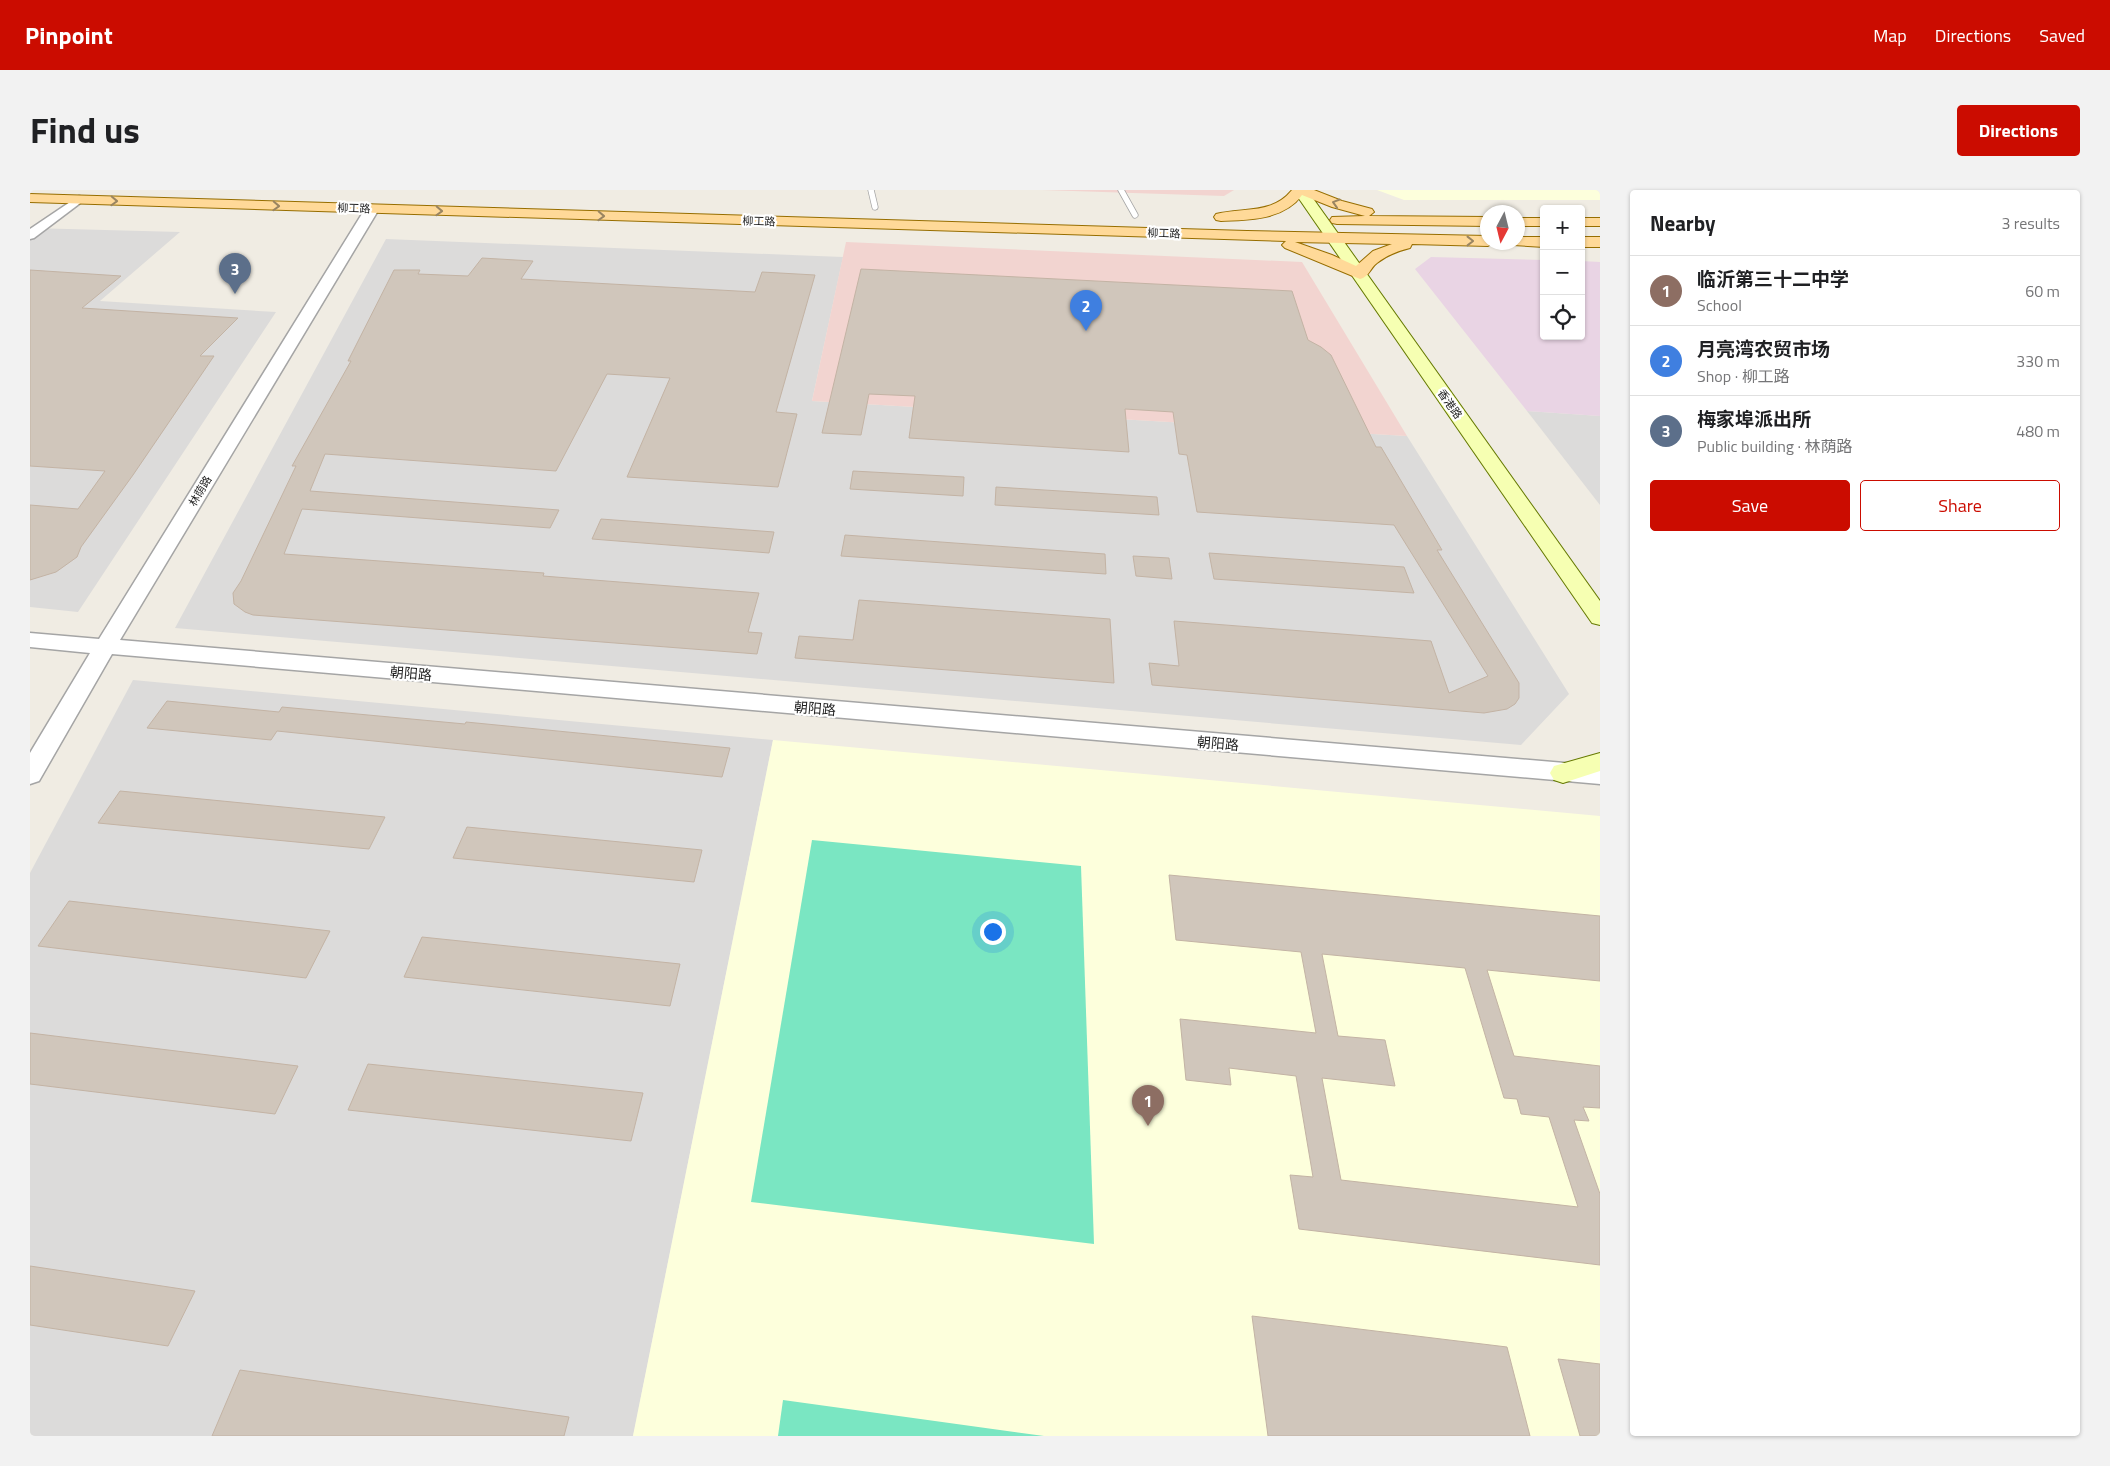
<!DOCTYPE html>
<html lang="en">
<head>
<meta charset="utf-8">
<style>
  body { margin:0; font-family:"Titillium Web","Noto Sans SC",sans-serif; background:#f2f2f2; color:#202124 }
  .controls { position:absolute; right:15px; top:15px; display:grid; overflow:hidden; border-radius:5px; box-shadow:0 1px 4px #0004 }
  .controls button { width:45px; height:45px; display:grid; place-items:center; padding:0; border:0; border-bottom:1px solid #e0e0e0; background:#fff; color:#202124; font:25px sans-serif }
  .compass { position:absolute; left:1450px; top:15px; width:45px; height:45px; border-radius:50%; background:#fff; box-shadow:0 1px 4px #0004; rotate:187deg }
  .you { position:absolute; left:962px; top:741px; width:18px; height:18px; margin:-12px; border:4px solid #fff; border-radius:50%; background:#1a73e8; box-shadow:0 0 0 8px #1a73e833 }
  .badge { display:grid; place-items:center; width:32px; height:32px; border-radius:50%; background:#cb0c00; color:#fff; font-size:16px; font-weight:700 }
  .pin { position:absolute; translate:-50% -41px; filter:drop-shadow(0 1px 2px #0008) }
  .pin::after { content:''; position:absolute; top:26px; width:18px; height:15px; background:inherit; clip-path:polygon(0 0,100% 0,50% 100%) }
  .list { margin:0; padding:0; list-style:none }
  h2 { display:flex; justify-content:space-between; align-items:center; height:65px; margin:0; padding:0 20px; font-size:21px }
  h2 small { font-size:16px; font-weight:400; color:#757577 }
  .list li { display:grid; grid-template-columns:32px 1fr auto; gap:15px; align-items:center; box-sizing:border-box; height:70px; padding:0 20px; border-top:1px solid #e0e0e0 }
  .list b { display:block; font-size:19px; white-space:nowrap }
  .list p { margin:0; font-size:16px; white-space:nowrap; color:#757577 }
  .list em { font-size:16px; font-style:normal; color:#757577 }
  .actions { display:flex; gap:10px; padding:15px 20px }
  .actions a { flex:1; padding:11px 0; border:1px solid #cb0c00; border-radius:5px; text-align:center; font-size:18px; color:#cb0c00 }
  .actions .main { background:#cb0c00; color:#fff }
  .icon { flex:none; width:28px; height:28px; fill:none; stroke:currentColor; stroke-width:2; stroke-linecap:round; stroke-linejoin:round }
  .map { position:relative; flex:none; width:1570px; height:1246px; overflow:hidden; border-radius:5px }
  header { display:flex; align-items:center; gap:30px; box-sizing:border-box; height:70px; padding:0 25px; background:#cb0c00; color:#fff }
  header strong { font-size:24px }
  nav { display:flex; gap:28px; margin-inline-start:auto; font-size:18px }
  .intro { display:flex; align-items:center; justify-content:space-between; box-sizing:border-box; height:120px; padding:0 30px }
  h1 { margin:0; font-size:35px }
  .button { padding:12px 22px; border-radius:5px; background:#cb0c00; color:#fff; font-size:18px; font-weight:700 }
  main { display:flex; gap:30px; padding:0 30px }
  aside { flex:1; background:#fff; border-radius:5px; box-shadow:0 1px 4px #0004 }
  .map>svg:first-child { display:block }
</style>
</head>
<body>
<header>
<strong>Pinpoint</strong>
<nav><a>Map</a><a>Directions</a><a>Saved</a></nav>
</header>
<div class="intro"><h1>Find us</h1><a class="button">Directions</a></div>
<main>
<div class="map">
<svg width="1570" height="1246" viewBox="0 0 1570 1246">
  <rect width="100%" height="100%" fill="#f0ece3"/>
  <g fill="#dcdbda">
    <path d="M0,38L150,42L70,111L246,122L48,422L0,417Z"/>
    <path d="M356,49L813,67L782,211L1377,246L1539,504L1491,555L145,438Z"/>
    <path d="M1497,221L1570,226V315Z"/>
    <path d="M103,490L743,550L603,1246H0V683Z"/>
  </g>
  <g fill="#f2d4d0">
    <path d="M1012,0H1204L1194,6Z"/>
    <path d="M816,52L1272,72L1377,246L782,211Z"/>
  </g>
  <path fill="#e9d4e4" d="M1401,67L1514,70V146H1551V71L1570,72V226L1497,221L1385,79Z"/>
  <g fill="#fdffdc">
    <path d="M1347,0H1570V10H1374Z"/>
    <path d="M743,550L1570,626V1246H603Z"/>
  </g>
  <g fill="#7ae6c2">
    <path d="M782,650L1051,676L1064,1054L721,1012Z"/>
    <path d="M753,1210L1014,1246H748Z"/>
  </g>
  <g fill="#d0c6bb" stroke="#c3b3a4" fill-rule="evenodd">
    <path d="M452,68L503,71L491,89L725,102L732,82L785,85L746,222L767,224L748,297L597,287L640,188L577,184L526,281L295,264L280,301L529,320L520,338L272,319L254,364L514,383L513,386L729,403L718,442L732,443L727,464L223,425L215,422L204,414L203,403L211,391L266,276H262L321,171H318L364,80H390L388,84L438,86Z"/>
    <path d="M831,79L1262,101L1278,150L1291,157L1301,165L1346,257H1351L1412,360H1407L1489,493V508L1485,514L1477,519L1454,523L1122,495L1119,473L1149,476L1144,431L1401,451L1419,503L1458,486L1364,335L1167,322L1157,265L1149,264L1143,222L1095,219L1099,262L879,248L885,206L839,204L831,245L792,243Z"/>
    <path d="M0,80L91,86L52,118L208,128L170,166H184L103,285L51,357L47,367L26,382L0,390V315L48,319L75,281L0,276Z"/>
    <path d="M823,281L934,287L933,306L820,299Z"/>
    <path d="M966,297L1127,307L1129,325L965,315Z"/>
    <path d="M571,329L744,342L739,363L562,349Z"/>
    <path d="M815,345L1075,364L1076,384L811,366Z"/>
    <path d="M1179,363L1374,377L1384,403L1184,389Z"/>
    <path d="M1103,366L1139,368L1142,389L1106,386Z"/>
    <path d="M829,410L1080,429L1084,493L765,468L769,446L823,450Z"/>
    <path d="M137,511L249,522L252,517L435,534L436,532L700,558L692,587L247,541L241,550L117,538Z"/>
    <path d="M90,601L355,627L339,659L68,633Z"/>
    <path d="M437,637L672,660L664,692L423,668Z"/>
    <path d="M1139,685L1570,726V791L1457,780L1484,866L1570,876V918L1553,917L1559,931L1544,930L1570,1004V1075L1269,1039L1260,985L1283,987L1266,886L1199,878L1201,895L1156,890L1150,829L1286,843L1271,762L1146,750ZM1292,764L1435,778L1474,908L1487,909L1491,924L1519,927L1548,1017L1311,990L1292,888L1365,896L1355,850L1308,846Z"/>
    <path d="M39,711L300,741L276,788L8,756Z"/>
    <path d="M392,747L650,774L640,816L374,787Z"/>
    <path d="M0,843L268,876L245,924L0,894Z"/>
    <path d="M338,874L613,903L601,951L318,920Z"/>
    <path d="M0,1076L165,1101L138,1156L0,1135Z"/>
    <path d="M1222,1126L1477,1157L1500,1246H1238Z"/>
    <path d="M1528,1169L1570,1174V1246H1550Z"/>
    <path d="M210,1180L539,1227L534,1246H182Z"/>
  </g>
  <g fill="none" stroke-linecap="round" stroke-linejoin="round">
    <g stroke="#a5a5a5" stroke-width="7">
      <g id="service">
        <path d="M841,0L845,17"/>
        <path d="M1091,0L1105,25"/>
      </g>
    </g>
    <g stroke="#a5a5a5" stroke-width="3">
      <path id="minor" d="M49,6L53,7L55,9L53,11L4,48L0,49V39Z"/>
    </g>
    <g stroke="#a5a5a5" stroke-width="3">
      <path id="tertiary" d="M342,15L349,19L90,450L1570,576V594L82,464L9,591L0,594V563L60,463L0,457V443L69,449L335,19Z"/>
    </g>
    <g stroke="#657900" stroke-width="2">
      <g id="secondary">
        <path d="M1263,0H1277L1570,411V435L1562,433Z"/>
        <path d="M1570,563V581L1533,593L1524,590L1520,583L1524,576Z"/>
      </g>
    </g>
    <g stroke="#976e00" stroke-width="2">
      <g id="primary">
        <path d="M1262,0H1284L1312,11L1342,19L1344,22L1339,26L1458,27V36L1307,34L1302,33L1300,30L1302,27L1335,26L1302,17L1272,5C1254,30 1219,30 1191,31L1186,30L1184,27L1186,24C1212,17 1242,25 1262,0Z"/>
        <path d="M0,4L1217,41L1458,46V52H1465L1458,56L1382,54L1380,58C1368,61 1357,65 1347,73C1340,78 1339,87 1330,89L1255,58L1252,55L1256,51L0,12ZM1265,52L1362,54L1343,61L1326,76L1302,65Z"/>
        <rect x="1488" y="28" width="26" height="8"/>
        <rect x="1551" y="28" width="19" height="8"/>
        <path d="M1488,47H1514V57L1483,55L1481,52H1488Z"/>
        <rect x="1551" y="47" width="19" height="10"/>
      </g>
    </g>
    <use href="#service" stroke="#fff" stroke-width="5.5"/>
    <use href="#minor" fill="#fff" fill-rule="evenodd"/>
    <use href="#tertiary" fill="#fff" fill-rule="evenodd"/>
    <use href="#secondary" fill="#f6ffb2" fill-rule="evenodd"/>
    <use href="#primary" fill="#ffd998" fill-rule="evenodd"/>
  </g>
  <defs><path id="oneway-chevron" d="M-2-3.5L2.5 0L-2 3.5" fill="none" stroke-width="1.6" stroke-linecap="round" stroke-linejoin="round" transform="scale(1.25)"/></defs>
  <g stroke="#9a8561">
    <use href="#oneway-chevron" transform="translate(84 11) rotate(2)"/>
    <use href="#oneway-chevron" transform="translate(1306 13) rotate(-163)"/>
    <use href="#oneway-chevron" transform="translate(246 16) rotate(2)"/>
    <use href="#oneway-chevron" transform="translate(409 21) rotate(2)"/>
    <use href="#oneway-chevron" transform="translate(571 26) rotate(2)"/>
    <use href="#oneway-chevron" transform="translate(1440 51)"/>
  </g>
  <g text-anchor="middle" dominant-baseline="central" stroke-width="4.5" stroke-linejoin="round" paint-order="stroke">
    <g font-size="11" fill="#1e1e1e" stroke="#fff">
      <text transform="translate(324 18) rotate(2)">柳工路</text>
      <text transform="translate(729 31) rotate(2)">柳工路</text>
      <text transform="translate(1134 43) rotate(2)">柳工路</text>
      <text transform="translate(1420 214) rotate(55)">香港路</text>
      <text transform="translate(170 301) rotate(-59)">林荫路</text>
    </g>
    <g font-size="14" fill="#1e1e1e" stroke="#fff">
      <text transform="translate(381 483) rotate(5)">朝阳路</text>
      <text transform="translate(785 518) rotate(5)">朝阳路</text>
      <text transform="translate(1188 553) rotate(5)">朝阳路</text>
    </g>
  </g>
</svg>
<div class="controls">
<button>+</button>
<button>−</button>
<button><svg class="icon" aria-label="locate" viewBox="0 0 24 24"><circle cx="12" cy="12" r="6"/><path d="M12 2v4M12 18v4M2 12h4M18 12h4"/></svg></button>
</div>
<svg class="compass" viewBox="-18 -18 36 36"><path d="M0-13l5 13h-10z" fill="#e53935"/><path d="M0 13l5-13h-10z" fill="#757577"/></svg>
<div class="you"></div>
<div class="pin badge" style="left:1118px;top:936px;background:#8d6e63">1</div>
<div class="pin badge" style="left:1056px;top:141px;background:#3f7fe0">2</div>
<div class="pin badge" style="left:205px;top:104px;background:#5c6f8a">3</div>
</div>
<aside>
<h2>Nearby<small>3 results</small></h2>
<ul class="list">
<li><span class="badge" style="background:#8d6e63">1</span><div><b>临沂第三十二中学</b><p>School</p></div><em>60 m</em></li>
<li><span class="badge" style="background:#3f7fe0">2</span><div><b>月亮湾农贸市场</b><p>Shop · 柳工路</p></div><em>330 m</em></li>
<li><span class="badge" style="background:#5c6f8a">3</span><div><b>梅家埠派出所</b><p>Public building · 林荫路</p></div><em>480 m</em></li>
</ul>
<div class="actions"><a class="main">Save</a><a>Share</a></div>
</aside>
</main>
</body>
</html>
